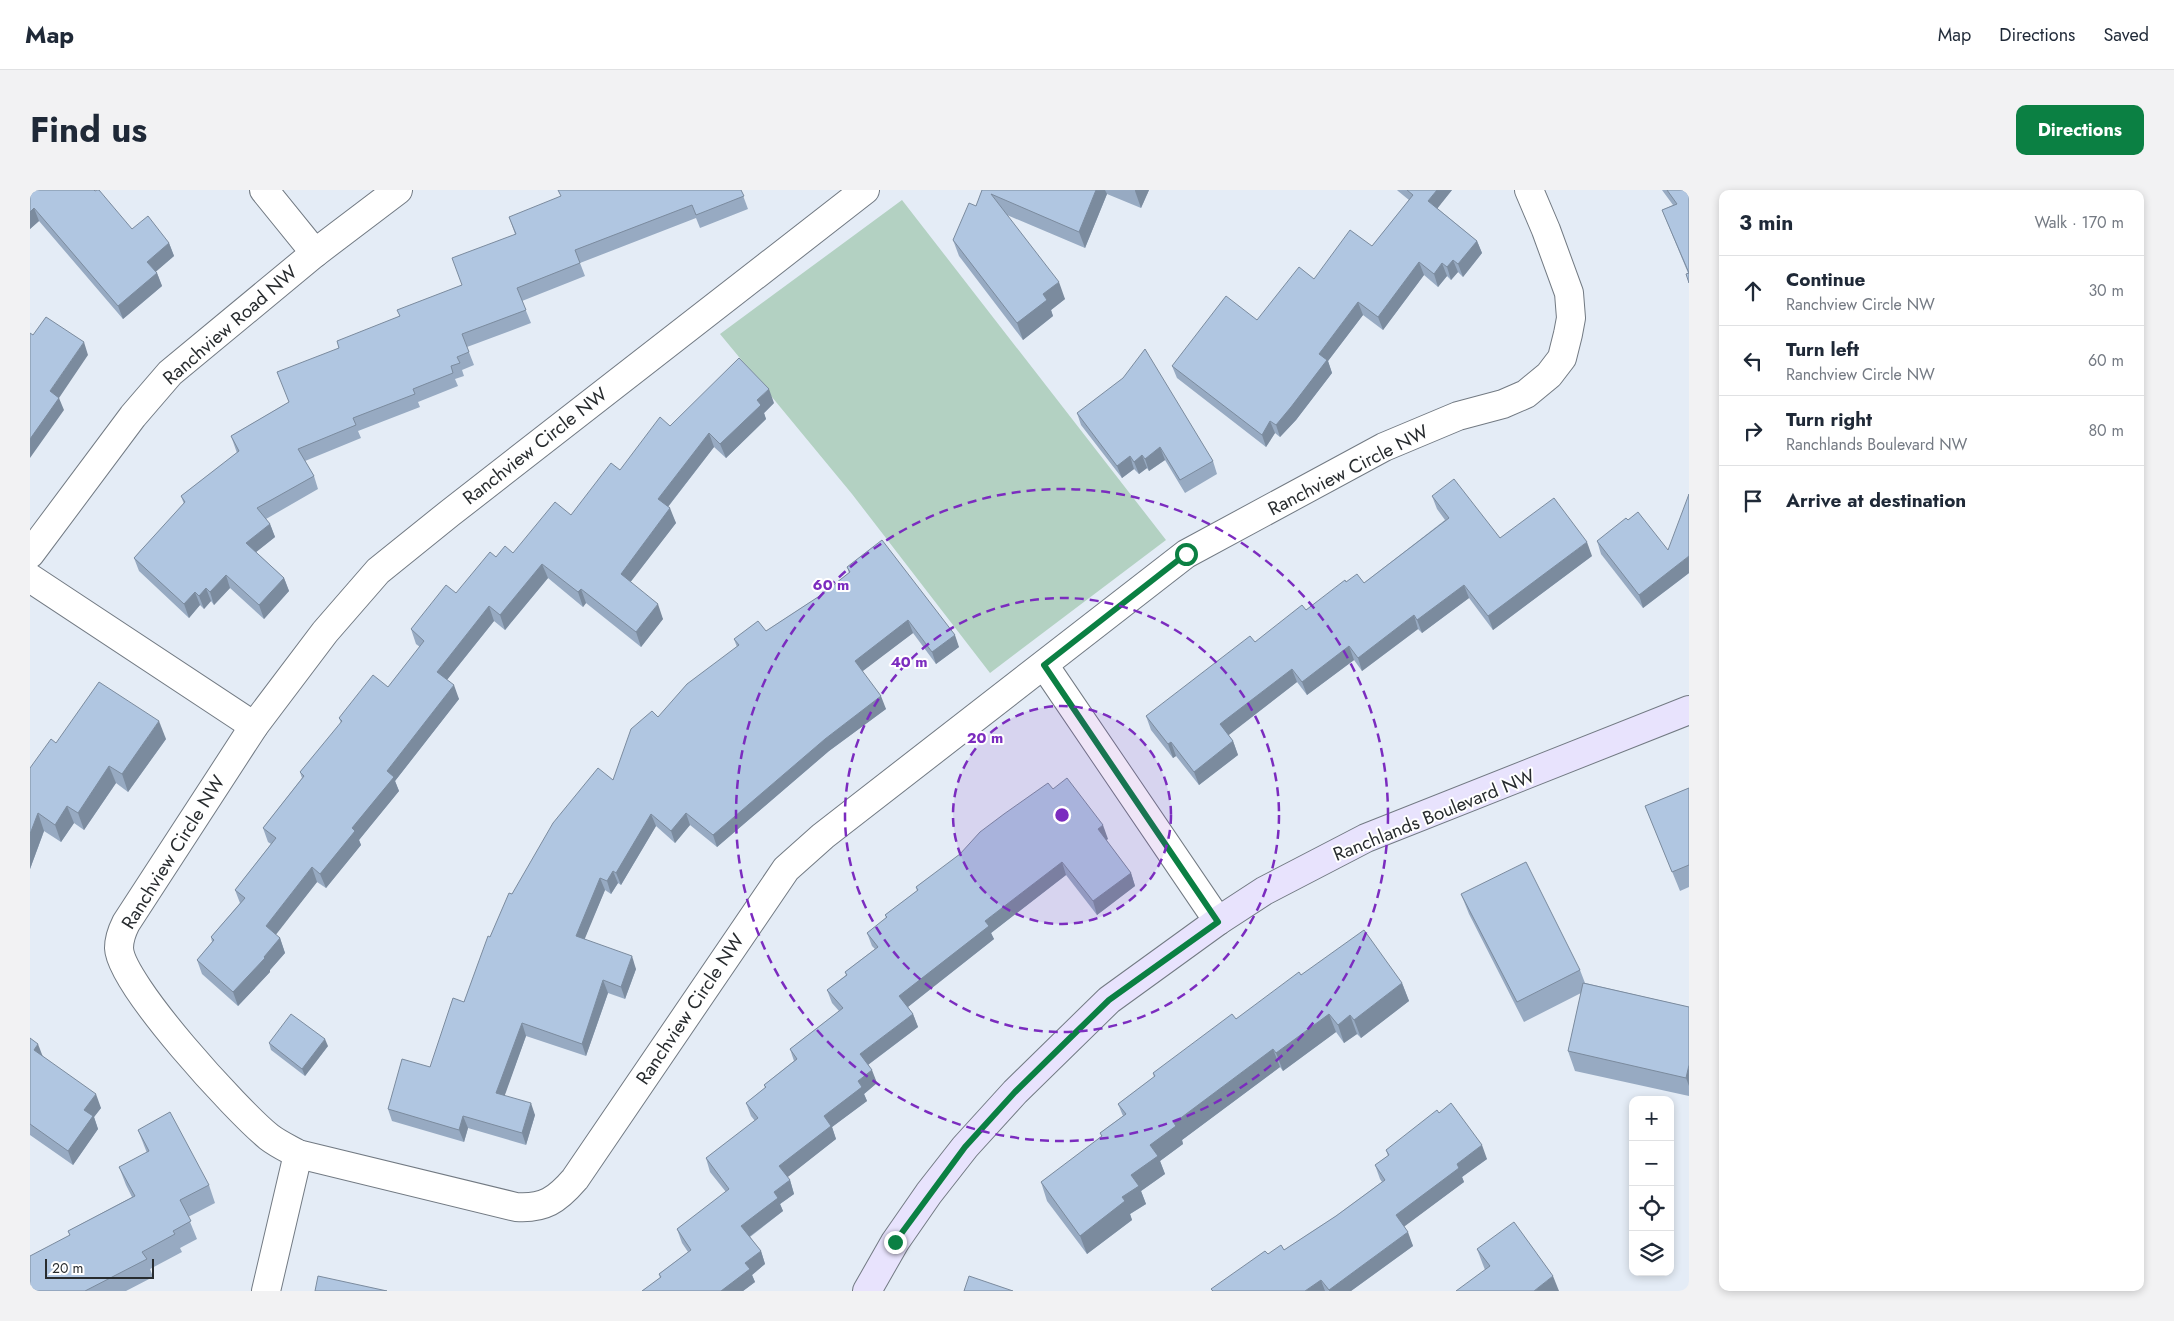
<!DOCTYPE html>
<html lang="en">
<head>
<meta charset="utf-8">
<style>
  body { margin:0; font-family:Jost,sans-serif; background:#f2f2f3; color:#1f2937 }
  .controls { position:absolute; right:15px; bottom:15px; display:grid; overflow:hidden; border-radius:10px; box-shadow:0 2px 8px #0003 }
  .controls button { width:45px; height:45px; display:grid; place-items:center; padding:0; border:0; border-bottom:1px solid #e0e1e3; background:#fff; color:#1f2937; font:25px sans-serif }
  .scale { position:absolute; left:15px; bottom:12px; width:109px; box-sizing:border-box; padding-left:5px; border:2px solid #282c2f; border-top:0; font-size:14px; line-height:18px; white-space:nowrap; color:#282c2f; -webkit-text-stroke:4px #fff; paint-order:stroke }
  .stop { position:absolute; width:15px; height:15px; margin:-11px; border:4px solid #0b8043; border-radius:50%; background:#fff }
  .stop.end { background:#0b8043; border-color:#fff; box-shadow:0 1px 5px #0008 }
  .list { margin:0; padding:0; list-style:none }
  h2 { display:flex; justify-content:space-between; align-items:center; height:65px; margin:0; padding:0 20px; font-size:21px }
  h2 small { font-size:16px; font-weight:400; color:#747a83 }
  .list li { display:grid; grid-template-columns:32px 1fr auto; gap:15px; align-items:center; box-sizing:border-box; height:70px; padding:0 20px; border-top:1px solid #e0e1e3 }
  .list b { display:block; font-size:19px; white-space:nowrap }
  .list p { margin:0; font-size:16px; white-space:nowrap; color:#747a83 }
  .list em { font-size:16px; font-style:normal; color:#747a83 }
  .icon { flex:none; width:28px; height:28px; fill:none; stroke:currentColor; stroke-width:2; stroke-linecap:round; stroke-linejoin:round }
  .map { position:relative; flex:none; width:1659px; height:1101px; overflow:hidden; border-radius:10px }
  header { display:flex; align-items:center; gap:30px; box-sizing:border-box; height:70px; padding:0 25px; background:#fff; border-bottom:1px solid #e0e1e3 }
  header strong { font-size:24px }
  nav { display:flex; gap:28px; margin-inline-start:auto; font-size:18px }
  .intro { display:flex; align-items:center; justify-content:space-between; box-sizing:border-box; height:120px; padding:0 30px }
  h1 { margin:0; font-size:35px }
  .button { padding:12px 22px; border-radius:10px; background:#0b8043; color:#fff; font-size:18px; font-weight:700 }
  main { display:flex; gap:30px; padding:0 30px }
  aside { flex:1; background:#fff; border-radius:10px; box-shadow:0 2px 8px #0003 }
  .map>svg:first-child { display:block }
</style>
</head>
<body>
<header>
<strong>Map</strong>
<nav><a>Map</a><a>Directions</a><a>Saved</a></nav>
</header>
<div class="intro"><h1>Find us</h1><a class="button">Directions</a></div>
<main>
<div class="map">
<svg width="1659" height="1101" viewBox="0 0 1659 1101">
  <rect width="100%" height="100%" fill="#e4ecf6"/>
  <path fill="#b3d1c2" d="M872,10L1136,350L960,483L822,304L690,144Z"/>
  <g fill="none" stroke-linecap="round" stroke-linejoin="round">
    <g stroke="#727a83" stroke-width="30">
      <g id="street">
        <path d="M234,0L285,63"/>
        <path d="M835,0L420,323L348,381L295,442L224,536L96,733C92,741 89,749 89,758C90,794 208,922 239,947C248,954 259,959 268,964L486,1017C514,1019 527,1010 545,989L756,679L793,646L1156,364L1354,257L1428,226L1473,214L1496,204L1519,185L1532,168L1538,144L1541,128L1539,103L1516,40L1499,0"/>
        <path d="M0,364L103,226L140,183L285,63L368,0"/>
        <path d="M0,388L224,536"/>
        <path d="M1014,475L1188,731"/>
        <path d="M236,1101L268,964"/>
      </g>
    </g>
    <g stroke="#727a83" stroke-width="30">
      <path id="secondary" d="M837,1101L865,1052L899,1003L935,957L985,902L1079,810L1188,731L1234,701L1336,648L1659,520"/>
    </g>
    <use href="#street" stroke="#fff" stroke-width="28"/>
    <use href="#secondary" stroke="#e8e3fd" stroke-width="28"/>
  </g>
  <g fill="#97aac2">
    <path d="M0,0L139,53L144,66L125,82L127,83L132,96L93,129L9,31L0,39Z"/>
    <path d="M711,0L718,19L670,38L666,28L550,73L555,86L492,111L501,133L437,157L444,175L432,180L434,186L425,189L428,196L388,212L390,217L328,241L331,248L275,271L284,286L288,299L236,329L240,334L245,347L226,362L254,388L259,401L234,429L200,398L184,415L181,411L174,419L170,415L159,428L109,381L104,368L154,314L151,306L207,263L201,246L259,212L369,126L432,95L485,44L479,27Z"/>
    <path d="M952,0H1119L1111,18L1077,4L1055,58L977,25L1035,109L1021,120L1023,126L993,150L929,66L923,50L946,16Z"/>
    <path d="M1367,0H1422L1407,18L1447,51L1452,63L1433,87L1428,82L1421,90L1417,86L1408,97L1394,85L1353,140L1333,125L1298,171L1302,183L1266,230L1250,247L1245,243L1236,257L1147,188L1142,176L1227,130L1284,89L1342,56L1379,10L1368,1Z"/>
    <path d="M1632,0H1659V93L1658,83L1632,20L1643,15Z"/>
    <path d="M744,213L734,223L736,229L696,268L684,257L638,317L646,333L600,392L633,429L611,457L556,413L553,417L518,388L475,440L464,431L417,490L429,509L365,591L369,601L329,650L331,655L296,698L287,692L245,745L250,748L255,763L240,780V782L208,816L172,784L167,770L182,752L181,747L210,713L205,700L241,654L238,652L233,638L272,588L270,582L311,533L309,528L358,497L390,457L386,454L381,439L426,403L466,367L483,363L541,325L590,280L640,236Z"/>
    <path d="M1047,223L1183,271L1187,284L1155,303L1135,270L1119,281L1117,278L1109,284L1104,279L1092,288L1051,235Z"/>
    <path d="M1402,306L1470,348L1562,366L1463,440L1439,408L1392,443L1388,439L1332,481L1324,470L1277,505L1267,492L1198,545L1203,551L1208,565L1169,595L1146,566L1143,568L1121,540L1116,526L1225,452L1276,420L1316,392L1334,393L1415,330L1407,319Z"/>
    <path d="M1598,330L1638,360L1659,383L1613,418L1571,364L1567,351Z"/>
    <path d="M817,377L929,457L906,474L883,443L832,481L856,519L799,561L687,657L660,635L645,653L626,636L591,695L588,693L581,704L575,700L554,749L606,779L595,809L578,803L556,866L496,846L474,906L505,925L496,955L438,938L434,952L362,931L358,919L400,877L434,812L460,747L482,704L583,590L628,527L707,457L704,449L736,441L788,407L819,383Z"/>
    <path d="M136,549L98,602L86,593L54,640L44,633L31,652L14,641L0,679V578L26,553Z"/>
    <path d="M1659,598V697L1650,701L1623,635L1615,616Z"/>
    <path d="M1023,599L1078,649L1076,650L1101,683L1105,696L1067,725L1036,685L961,743L964,749L878,817L883,824L888,837L838,875L847,893L834,904L837,911L802,937L806,949L757,987L760,990L764,1004L750,1014L753,1021L720,1047L731,1061L735,1074L722,1085L725,1092L713,1101H612L630,1088L629,1084L658,1062L652,1053L647,1039L696,1002L680,982L676,968L725,931L721,926L716,913L735,898L734,895L764,871L760,859L809,821L802,813L797,800L816,785L815,782L845,759L842,756L837,743L856,728L855,725L887,701L886,697Z"/>
    <path d="M1431,704L1550,780L1555,793L1659,817V906L1545,881L1538,861L1551,803L1494,832L1439,724Z"/>
    <path d="M1271,785L1372,793L1379,811L1331,848L1327,844L1314,853L1306,842L1253,881L1250,877L1152,950L1153,954L1130,971L1135,984L1111,1001L1116,1014L1100,1024L1102,1030L1057,1064L1017,1011L1011,992L1072,947L1070,943L1093,926L1088,914L1124,887L1123,883L1206,829Z"/>
    <path d="M0,848L13,867L71,918L64,927L68,939L43,975L0,945Z"/>
    <path d="M239,853L298,856L275,886L241,860Z"/>
    <path d="M1409,923L1457,969L1432,987L1434,992L1374,1036L1383,1056L1321,1101H1182L1181,1099L1238,1064L1254,1060L1306,1026L1352,992L1350,989L1345,975L1358,966L1356,960Z"/>
    <path d="M108,940L179,995L185,1013L158,1027L167,1049L150,1058L152,1062L120,1079L123,1087L96,1101H0L40,1045L38,1041L102,1007L96,995L89,977L117,963Z"/>
    <path d="M1447,1059L1529,1101L1455,1080Z"/>
  </g>
  <g fill="#7b8b9e">
    <path d="M1066,0H1075L1077,4L1055,58L1049,42Z"/>
    <path d="M1105,0H1119L1111,18L1105,1Z"/>
    <path d="M1407,0H1422L1403,24L1398,11Z"/>
    <path d="M4,18L9,31L0,39V22Z"/>
    <path d="M1447,51L1452,63L1433,87L1428,74Z"/>
    <path d="M139,53L144,66L122,85L117,72Z"/>
    <path d="M1423,70L1428,82L1421,90L1417,77Z"/>
    <path d="M1389,72L1394,85L1353,140L1348,127Z"/>
    <path d="M1412,73L1417,86L1408,97L1404,84Z"/>
    <path d="M127,83L132,96L93,129L88,116Z"/>
    <path d="M1029,92L1035,109L1021,120L1023,126L993,150L987,133L1013,104Z"/>
    <path d="M1328,112L1333,125L1298,171L1302,183L1266,230L1250,247L1246,235L1289,164Z"/>
    <path d="M54,152L58,165L29,208L34,220L0,268V249L20,201Z"/>
    <path d="M739,199L744,213L734,223L736,229L696,268L690,254L727,210Z"/>
    <path d="M1240,231L1245,243L1236,257L1232,245Z"/>
    <path d="M679,243L684,257L633,323L628,309Z"/>
    <path d="M1130,257L1135,270L1119,281L1115,269Z"/>
    <path d="M1112,265L1117,278L1109,284L1104,272Z"/>
    <path d="M1100,266L1104,279L1092,288L1087,276Z"/>
    <path d="M640,318L646,333L596,398L591,384Z"/>
    <path d="M240,334L245,347L221,366L216,353Z"/>
    <path d="M1557,352L1562,366L1463,440L1458,426Z"/>
    <path d="M1659,366V383L1613,418L1609,405Z"/>
    <path d="M512,374L518,388L475,440L470,425Z"/>
    <path d="M196,385L200,398L184,415L180,402Z"/>
    <path d="M254,388L259,401L234,429L229,415Z"/>
    <path d="M1434,395L1439,408L1392,443L1387,430Z"/>
    <path d="M176,398L181,411L174,419L169,406Z"/>
    <path d="M551,399L556,413L553,417L548,402Z"/>
    <path d="M165,402L170,415L159,428L154,414Z"/>
    <path d="M628,414L633,429L611,457L606,442Z"/>
    <path d="M459,416L464,431L412,496L407,482Z"/>
    <path d="M1384,425L1388,439L1332,481L1328,468Z"/>
    <path d="M878,430L883,443L829,484L825,471Z"/>
    <path d="M925,445L929,457L906,474L902,462Z"/>
    <path d="M1319,456L1324,470L1277,505L1272,492Z"/>
    <path d="M1262,479L1267,492L1195,548L1190,534Z"/>
    <path d="M424,495L429,509L365,591L369,601L329,650L331,655L296,698L290,684L322,638L357,581Z"/>
    <path d="M851,506L856,519L799,561L687,657L683,645L795,549Z"/>
    <path d="M129,531L136,549L98,602L92,584Z"/>
    <path d="M1203,551L1208,565L1169,595L1164,582Z"/>
    <path d="M1141,552L1146,566L1143,568L1138,554Z"/>
    <path d="M79,576L86,593L54,640L48,623Z"/>
    <path d="M37,616L44,633L31,652L25,635Z"/>
    <path d="M8,623L14,641L0,679V644Z"/>
    <path d="M656,623L660,635L645,653L641,641Z"/>
    <path d="M621,624L626,636L591,695L586,683Z"/>
    <path d="M1073,635L1078,649L1073,652L1068,639Z"/>
    <path d="M1032,672L1036,685L961,743L964,749L874,820L869,806L955,731Z"/>
    <path d="M282,677L287,692L241,751L236,736Z"/>
    <path d="M583,681L588,693L581,704L577,691Z"/>
    <path d="M1101,683L1105,696L1067,725L1063,711Z"/>
    <path d="M570,688L575,700L551,758L546,746Z"/>
    <path d="M250,748L255,763L240,780V782L208,816L203,802Z"/>
    <path d="M602,766L606,779L595,809L591,797Z"/>
    <path d="M573,790L578,803L556,866L552,854Z"/>
    <path d="M1372,793L1379,811L1331,848L1324,830Z"/>
    <path d="M883,824L888,837L835,877L830,864Z"/>
    <path d="M1299,824L1306,842L1253,881L1246,863Z"/>
    <path d="M1320,825L1327,844L1314,853L1308,835Z"/>
    <path d="M492,833L496,846L471,916L466,903Z"/>
    <path d="M295,849L298,856L275,886L272,879Z"/>
    <path d="M8,854L13,867L4,860Z"/>
    <path d="M1243,859L1250,877L1152,950L1153,954L1130,971L1135,984L1111,1001L1116,1014L1100,1024L1102,1030L1057,1064L1050,1046L1101,985L1120,955L1144,933Z"/>
    <path d="M1659,875V896L1656,888Z"/>
    <path d="M842,880L847,893L834,904L837,911L802,937L806,949L754,990L749,976L794,926L828,891Z"/>
    <path d="M66,904L71,918L64,927L68,939L43,975L38,961L54,920Z"/>
    <path d="M501,913L505,925L496,955L492,943Z"/>
    <path d="M433,926L438,938L434,952L429,940Z"/>
    <path d="M1452,955L1457,969L1432,987L1434,992L1371,1039L1366,1025L1427,974Z"/>
    <path d="M760,990L764,1004L750,1014L753,1021L716,1049L711,1036L744,1002Z"/>
    <path d="M1378,1042L1383,1056L1321,1101H1299V1100Z"/>
    <path d="M731,1061L735,1074L722,1085L725,1092L713,1101H691L715,1073Z"/>
    <path d="M1523,1086L1529,1101H1504Z"/>
    <path d="M1291,1090L1295,1101H1275Z"/>
  </g>
  <g fill="#b0c6e1" stroke="#7b8b9e">
    <path d="M0,0H64L65,1L67,0H69L102,39L118,26L139,53L117,72L127,83L88,116L4,18L0,22Z"/>
    <path d="M528,0H711L714,6L666,25L662,15L545,60L550,73L487,98L496,120L432,144L439,162L427,167L430,173L421,176L423,183L383,199L385,204L323,228L326,235L268,259L284,286L227,318L240,334L216,353L254,388L229,415L196,385L180,402L176,398L169,406L165,402L154,414L104,368L155,312L151,306L209,261L201,246L259,212L247,182L309,158L307,151L370,126L367,120L432,95L422,68L486,44L479,27L531,6Z"/>
    <path d="M952,0H1066L1049,42L961,4L1029,92L1013,104L1017,110L987,133L923,50L939,13L946,16Z"/>
    <path d="M1377,0H1407L1398,11L1447,51L1428,74L1423,70L1417,77L1412,73L1404,84L1389,72L1348,127L1328,112L1289,164L1297,170L1261,217L1246,235L1240,231L1232,245L1142,176L1196,106L1227,130L1269,77L1284,89L1320,40L1342,56L1383,5Z"/>
    <path d="M1637,0H1659V93L1656,84L1659,83L1632,20L1647,14Z"/>
    <path d="M16,127L54,152L20,201L29,208L0,249V143L3,145Z"/>
    <path d="M1115,159L1183,271L1150,290L1130,257L1115,269L1112,265L1104,272L1100,266L1087,276L1047,223L1093,188Z"/>
    <path d="M709,168L739,199L727,210L731,215L690,254L679,243L628,309L640,318L591,384L628,414L606,442L551,399L548,402L512,374L470,425L459,416L407,482L424,495L357,581L364,587L322,638L325,641L290,684L282,677L236,736L250,748L234,767L235,768L203,802L167,770L184,750L181,747L215,708L205,700L246,648L233,638L274,586L270,582L312,531L309,528L343,485L358,497L394,451L381,439L416,395L426,403L460,362L466,367L475,356L483,363L525,312L541,325L581,273L590,280L630,227L640,236Z"/>
    <path d="M1424,289L1470,348L1524,308L1557,352L1458,426L1434,395L1387,430L1384,425L1328,468L1319,456L1272,492L1262,479L1190,534L1203,551L1164,582L1141,552L1138,554L1116,526L1220,446L1225,452L1272,415L1276,420L1315,390L1316,392L1327,384L1334,393L1419,328L1402,306Z"/>
    <path d="M1659,304V366L1609,405L1567,351L1596,328L1598,330L1608,322L1638,360Z"/>
    <path d="M852,350L925,445L902,462L878,430L825,471L851,506L795,549L683,645L656,623L641,641L621,624L586,683L583,681L577,691L570,688L546,746L602,766L591,797L573,790L552,854L492,833L466,903L501,913L492,943L433,926L429,940L358,919L372,869L400,877L423,808L434,812L458,746L460,747L479,703L482,704L523,633L568,578L583,590L601,539L622,521L628,527L657,494L709,455L704,449L728,431L736,441L788,407L820,382L817,377Z"/>
    <path d="M69,492L129,531L92,584L79,576L48,623L37,616L25,635L8,623L0,644V578L21,549L26,553Z"/>
    <path d="M1037,588L1073,635L1068,639L1101,683L1063,711L1032,672L955,731L959,736L869,806L883,824L830,864L842,880L828,891L832,897L794,926L801,936L749,976L760,990L744,1002L748,1008L711,1036L731,1061L715,1073L720,1079L691,1101H612L631,1087L629,1084L661,1060L647,1039L699,999L676,968L728,928L716,913L736,897L734,895L767,869L760,859L813,818L797,800L817,785L815,782L848,757L837,743L857,727L855,725L888,700L886,697L930,664L950,642L974,624L1018,593L1023,599Z"/>
    <path d="M1659,598V675L1642,682L1615,616Z"/>
    <path d="M1496,672L1550,780L1487,812L1431,704Z"/>
    <path d="M1334,740L1372,793L1324,830L1320,825L1308,835L1299,824L1246,863L1243,859L1144,933L1146,936L1120,955L1128,966L1101,985L1109,996L1092,1007L1095,1011L1050,1046L1011,992L1072,946L1070,943L1096,924L1088,914L1125,886L1123,883L1202,824L1206,829L1269,782L1271,785Z"/>
    <path d="M1553,793L1659,817V875L1656,888L1538,861Z"/>
    <path d="M261,824L295,849L272,879L239,853Z"/>
    <path d="M0,848L8,854L4,860L66,904L54,920L63,926L38,961L0,934Z"/>
    <path d="M1421,913L1452,955L1427,974L1429,978L1366,1025L1378,1042L1299,1100L1291,1090L1275,1101H1183L1181,1099L1235,1061L1238,1064L1251,1055L1254,1060L1306,1026L1355,990L1345,975L1359,965L1356,960L1407,920L1409,923Z"/>
    <path d="M140,922L179,995L150,1010L161,1031L143,1041L145,1044L112,1062L117,1069L55,1101H0V1066L40,1045L38,1041L105,1006L89,977L119,961L108,940Z"/>
    <path d="M1484,1032L1523,1086L1504,1101H1426L1460,1076L1447,1059Z"/>
    <path d="M288,1086L357,1101H285Z"/>
    <path d="M939,1086L983,1101H934Z"/>
  </g>
  <g fill="none" stroke-linecap="round" stroke-linejoin="round">
    <path stroke="#0b8043" stroke-width="6" d="M865,1052L935,957L985,902L1040,848L1079,810L1188,732L1014,475L1156,364"/>
  </g>
  <circle cx="1032" cy="625" r="109" fill="#7b2cbf" fill-opacity=".12"/>
  <g fill="none" stroke="#7b2cbf" stroke-width="2.5" stroke-dasharray="9 6">
    <circle cx="1032" cy="625" r="109"/>
    <circle cx="1032" cy="625" r="217"/>
    <circle cx="1032" cy="625" r="326"/>
  </g>
  <g text-anchor="middle" dominant-baseline="central" stroke-width="4" stroke-linejoin="round" paint-order="stroke">
    <g font-size="19" fill="#282c2f" stroke="#fff">
      <text transform="translate(200 135) rotate(-41)">Ranchview Road NW</text>
      <text transform="translate(505 256) rotate(-38)">Ranchview Circle NW</text>
      <text transform="translate(1318 280) rotate(-27)">Ranchview Circle NW</text>
      <text transform="translate(1404 625) rotate(-22)">Ranchlands Boulevard NW</text>
      <text transform="translate(143 662) rotate(-58)">Ranchview Circle NW</text>
      <text transform="translate(660 819) rotate(-56)">Ranchview Circle NW</text>
    </g>
  </g>
  <circle cx="1032" cy="625" r="8" fill="#7b2cbf" stroke="#fff" stroke-width="2.5"/>
  <g font-size="15" text-anchor="middle" font-weight="bold" fill="#7b2cbf" stroke="#fff" stroke-width="4" stroke-linejoin="round" paint-order="stroke">
    <text x="801" y="400">60 m</text>
    <text x="879" y="477">40 m</text>
    <text x="955" y="553">20 m</text>
  </g>
</svg>
<div class="controls">
<button>+</button>
<button>−</button>
<button><svg class="icon" aria-label="locate" viewBox="0 0 24 24"><circle cx="12" cy="12" r="6"/><path d="M12 2v4M12 18v4M2 12h4M18 12h4"/></svg></button>
<button><svg class="icon" aria-label="layers" viewBox="0 0 24 24"><path d="M12 4l9 5-9 5-9-5zM3 14l9 5 9-5"/></svg></button>
</div>
<div class="scale">20 m</div>
<div class="stop" style="left:1156px;top:364px"></div>
<div class="stop end" style="left:865px;top:1052px"></div>
</div>
<aside>
<h2>3 min<small>Walk · 170 m</small></h2>
<ul class="list">
<li><svg class="icon" aria-label="ahead" viewBox="0 0 24 24"><path d="M12 20V5M6 11l6-6 6 6"/></svg><div><b>Continue</b><p>Ranchview Circle NW</p></div><em>30 m</em></li>
<li><svg class="icon" aria-label="left" viewBox="0 0 24 24"><path d="M17 20v-9H6M10 6l-5 5 5 5"/></svg><div><b>Turn left</b><p>Ranchview Circle NW</p></div><em>60 m</em></li>
<li><svg class="icon" aria-label="right" viewBox="0 0 24 24"><path d="M7 20v-9h11M14 6l5 5-5 5"/></svg><div><b>Turn right</b><p>Ranchlands Boulevard NW</p></div><em>80 m</em></li>
<li><svg class="icon" aria-label="arrive" viewBox="0 0 24 24"><path d="M6 21V4h12l-3 4 3 4H6"/></svg><div><b>Arrive at destination</b></div></li>
</ul>
</aside>
</main>
</body>
</html>
